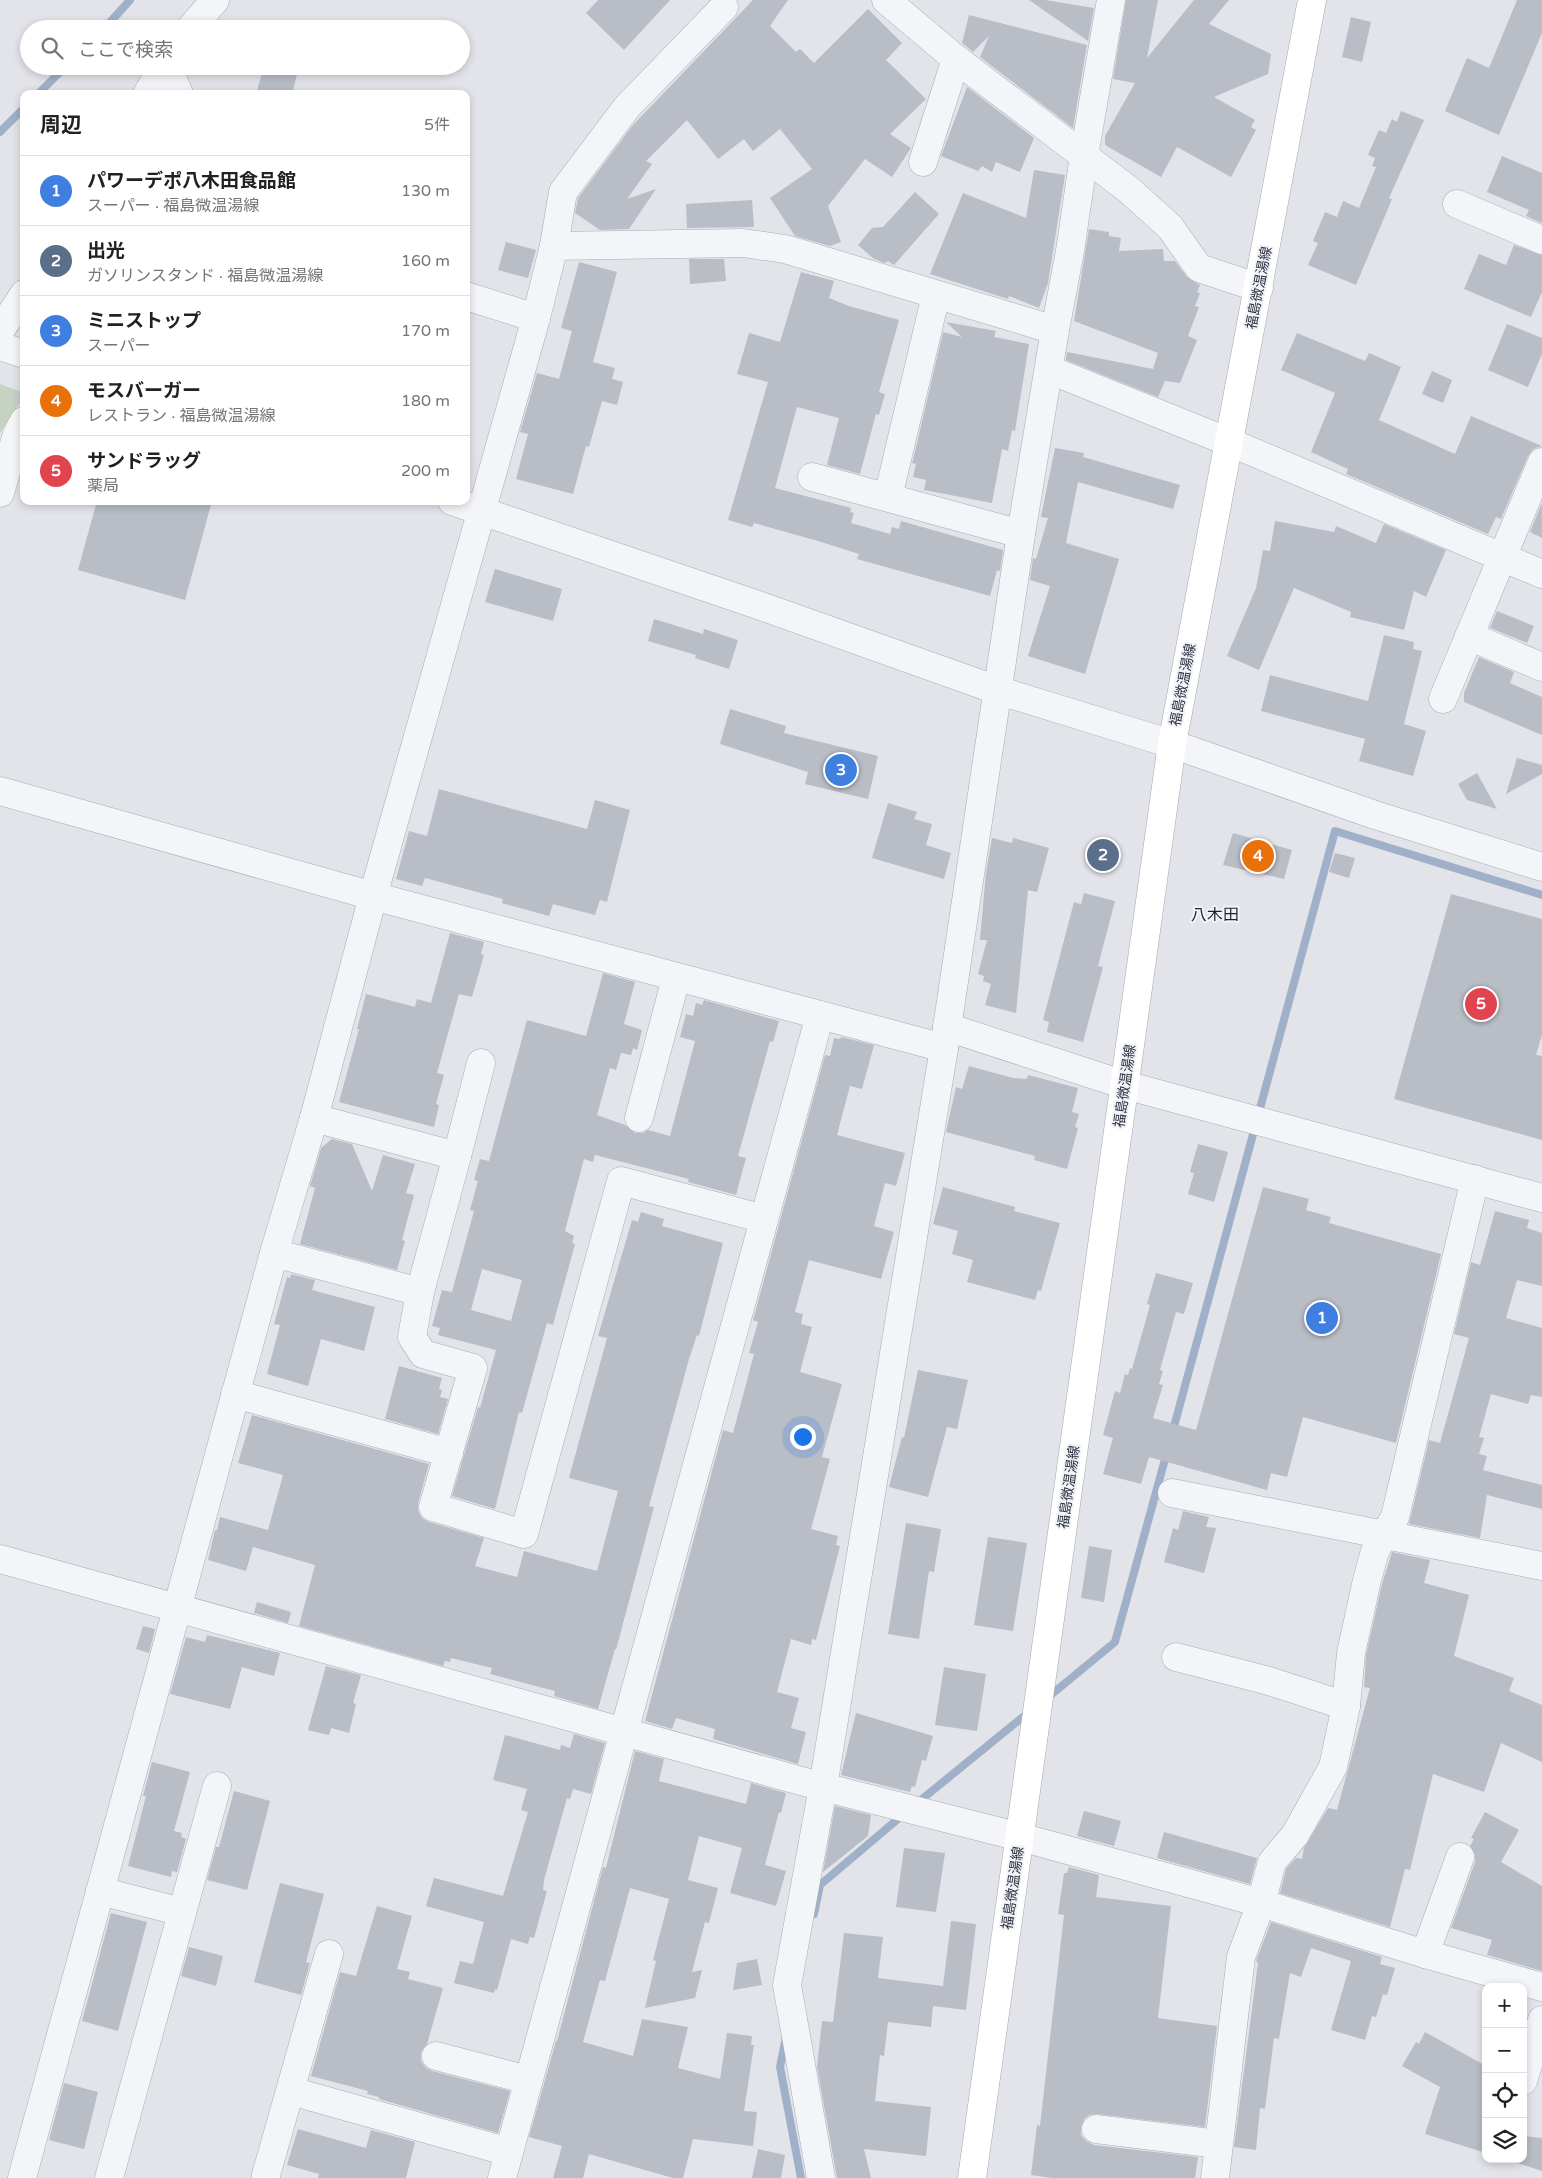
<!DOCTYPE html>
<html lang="ja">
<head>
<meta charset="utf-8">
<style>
  body { margin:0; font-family:"Varela Round","Noto Sans JP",sans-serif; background:#f6f6f6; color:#202124 }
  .controls { position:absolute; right:15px; bottom:15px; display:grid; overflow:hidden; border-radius:10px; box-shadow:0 2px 8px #0003 }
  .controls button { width:45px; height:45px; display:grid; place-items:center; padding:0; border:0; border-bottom:1px solid #e0e0e0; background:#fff; color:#202124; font:25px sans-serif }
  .you { position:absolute; left:802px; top:1436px; width:18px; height:18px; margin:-12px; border:4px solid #fff; border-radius:50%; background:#1a73e8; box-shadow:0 0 0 8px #1a73e833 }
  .badge { display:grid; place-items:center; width:32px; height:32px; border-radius:50%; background:#c84e58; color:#fff; font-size:16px; font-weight:700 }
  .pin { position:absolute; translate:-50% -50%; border:2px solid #fff; box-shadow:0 1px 5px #0006 }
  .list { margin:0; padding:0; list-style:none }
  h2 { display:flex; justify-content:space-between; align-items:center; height:65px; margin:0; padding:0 20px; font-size:21px }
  h2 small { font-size:16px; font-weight:400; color:#757577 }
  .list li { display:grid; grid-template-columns:32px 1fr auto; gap:15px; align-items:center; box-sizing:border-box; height:70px; padding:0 20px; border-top:1px solid #e0e0e0 }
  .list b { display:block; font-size:19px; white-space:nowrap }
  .list p { margin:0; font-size:16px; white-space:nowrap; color:#757577 }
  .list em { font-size:16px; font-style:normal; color:#757577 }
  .icon { flex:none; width:28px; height:28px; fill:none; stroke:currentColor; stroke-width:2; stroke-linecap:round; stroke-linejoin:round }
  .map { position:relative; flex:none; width:1542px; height:2178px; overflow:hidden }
  .search { position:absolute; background:#fff; box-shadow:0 2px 8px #0003; left:20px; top:20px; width:450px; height:55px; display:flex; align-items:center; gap:12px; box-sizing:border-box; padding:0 18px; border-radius:28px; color:#757577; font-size:19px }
  .panel { position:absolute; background:#fff; box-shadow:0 2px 8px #0003; left:20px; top:90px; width:450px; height:415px; border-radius:10px }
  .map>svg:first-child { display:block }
</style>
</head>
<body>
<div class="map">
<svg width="1542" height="2178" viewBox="0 0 1542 2178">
  <rect width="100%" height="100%" fill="#e2e4ea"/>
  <path fill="#c6d3c3" d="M0,384L24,393V397L0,433Z"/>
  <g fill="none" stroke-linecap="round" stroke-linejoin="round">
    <g stroke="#9fb0c8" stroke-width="8">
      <path d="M104,29L130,0"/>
      <path d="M38,94L66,66"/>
      <path d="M0,132L24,108"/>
      <path d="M1172,1434L1335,831L1542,895"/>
      <path d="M1046,1699L1115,1642L1167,1452"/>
      <path d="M916,1804L1029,1712"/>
      <path d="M814,1914L820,1885L905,1813"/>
      <path d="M786,2037L780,2067L801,2178"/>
    </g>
  </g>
  <g fill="#b9bdc6" fill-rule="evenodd">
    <path d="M598,0H670L624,50L586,13Z"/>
    <path d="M753,0H788L770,26L796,52L800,49L814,63L868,9L902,43L886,60L926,99L890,134L911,148L892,177L865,159L828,206L841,242L830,246L795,236L770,198L812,169L780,129L753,151L744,139L718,159L687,120L646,161L652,164L627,199L656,189L629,229L600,230L575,213L578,198L633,125Z"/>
    <path d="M1029,0H1045L1094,8L1088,41Z"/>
    <path d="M1126,0H1158L1147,58L1194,0H1229L1209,24L1271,54L1268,74L1214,97L1255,120L1251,127L1256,130L1231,177L1177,147L1161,177L1105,145V136L1135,83L1113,79Z"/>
    <path d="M1517,0H1542V33L1499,135L1445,111L1467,58L1489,68Z"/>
    <path d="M969,15L1087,45L1073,128L980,57L989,36L973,52L962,43Z"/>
    <path d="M1351,17L1371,22L1362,62L1342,57Z"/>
    <path d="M264,66H299L292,94H256Z"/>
    <path d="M967,87L1034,138L1020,172L996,162L992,172L982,166L978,171L941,156Z"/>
    <path d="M1401,111L1424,120L1389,198L1392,199L1356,285L1308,265L1318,243L1313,241L1325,212L1337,217L1343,201L1359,208L1376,167L1372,166L1375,158L1368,155L1379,130L1386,133L1392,119L1397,122Z"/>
    <path d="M1502,156L1542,173V223L1526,216L1529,210L1487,192Z"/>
    <path d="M1034,170L1065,175L1048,283L1039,308L1009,296L1008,299L930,274L963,193L1026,218Z"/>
    <path d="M915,192L939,214L894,265L888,261L885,263L874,259L858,245L872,228L883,227Z"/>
    <path d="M752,200L754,227L687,228L686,204Z"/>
    <path d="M1089,229L1109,232V236L1121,238L1119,251L1163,249L1164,261H1175L1187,277L1200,285L1197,292L1200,293L1195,306L1199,307L1188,336L1197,340L1180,383L1165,381L1158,397L1066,360L1067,352L1153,369L1158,353L1074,321Z"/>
    <path d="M506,242L536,250L528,278L498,270Z"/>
    <path d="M1514,245L1542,255V292L1531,317L1464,289L1479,254L1506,265Z"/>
    <path d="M689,259H724L726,281L690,284Z"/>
    <path d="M579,262L617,272L593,362L615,368L612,379L623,382L617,405L602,401L589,447L586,446L573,494L516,479L528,434L520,432L537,373L559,379L572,331L561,328Z"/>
    <path d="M801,272L834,281L829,298L849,306L899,320L879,392L885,394L879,415L876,414L860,474L827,465L839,418L797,407L775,488L851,508L850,512L854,513L851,523L890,534L892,527L899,529L901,521L1003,550L1000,571L997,570L990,596L857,559L859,554L818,541L754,523L752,527L728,520L768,382L737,374L749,333L780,342Z"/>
    <path d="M946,322L996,331L994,337L1029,344L1015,431L1012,430L1008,451L1002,449L992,503L924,490L926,480L913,477L916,464L912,463L913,460L943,332L962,337Z"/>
    <path d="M1507,324L1542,338V354L1528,387L1488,370Z"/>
    <path d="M1297,333L1365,361L1369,353L1401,367L1379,420L1455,454L1471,416L1542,446L1533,449L1528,456L1501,519L1496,517L1488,534L1346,474L1348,469L1311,452L1335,393L1281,370Z"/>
    <path d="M1432,371L1452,380L1443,403L1422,394Z"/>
    <path d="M1055,448L1084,453L1083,457L1180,485L1173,509L1078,482L1066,543L1119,559L1085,674L1028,656L1050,586L1030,580L1033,558L1036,559L1048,518L1041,517Z"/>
    <path d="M97,501H212L185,600L78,570Z"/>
    <path d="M1542,503V538L1530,532Z"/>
    <path d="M1275,521L1334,532L1336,526L1376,543L1384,524L1446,550L1426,597L1414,591L1404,630L1350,617L1351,612L1294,588L1259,670L1227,656L1256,588L1263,550L1270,551Z"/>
    <path d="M495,569L562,589L553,621L485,602Z"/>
    <path d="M1497,611L1534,626L1527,643L1490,628Z"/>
    <path d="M654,619L703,634L704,629L738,640L729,669L695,658L696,655L648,641Z"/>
    <path d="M1384,635L1414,642L1413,649L1422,651L1404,724L1426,731L1413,776L1359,761L1365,739L1261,711L1270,675L1368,701Z"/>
    <path d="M1479,657L1514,672L1510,683L1542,697V735L1464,702V693Z"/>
    <path d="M730,709L786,726L784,733L878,756L868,799L805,784L808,772L720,744Z"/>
    <path d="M1517,758L1542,765V774L1506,794Z"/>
    <path d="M1477,773L1497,809L1467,800L1458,784Z"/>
    <path d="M439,789L587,829L595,800L630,810L607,902L600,900L595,915L553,904L549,916L502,903L503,899L425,878L422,886L396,879L409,831L427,836Z"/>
    <path d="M888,803L917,812L914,819L932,824L926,845L951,853L944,879L872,858Z"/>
    <path d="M1233,833L1292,850L1284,879L1223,865Z"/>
    <path d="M992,838L1012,843L1013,838L1049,848L1037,892L1028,890L1016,1013L985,1005L991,984L983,981L984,976L978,974L987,940H980L986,872Z"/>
    <path d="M1335,853L1355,858L1349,878L1329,872Z"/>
    <path d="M1084,893L1115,901L1098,966L1103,967L1083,1042L1047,1032L1049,1022L1043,1020L1074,902L1081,904Z"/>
    <path d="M1451,894L1542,919V1035L1536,1055L1542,1056V1140L1394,1099Z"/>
    <path d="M450,933L484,942L481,954L484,955L472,997L459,994L437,1073L444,1075L436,1104L439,1105L434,1127L339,1102L359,1029H357L366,994L415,1007L417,999L431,1003Z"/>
    <path d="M603,973L635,982L624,1024L642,1030L637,1050L633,1048L631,1055L621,1053L616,1070L610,1068L597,1115L625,1125L635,1133H643L648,1130L670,1136L695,1041L680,1037L686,1014L693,1016L696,1003L702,1005L704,1000L779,1021L773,1042L770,1041L738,1156L746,1158L736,1195L688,1182L689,1179L595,1155L593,1162L584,1159L565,1231L574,1236L572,1243L575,1244L553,1325L547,1323L522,1413L519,1412L495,1509L452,1496L478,1407L480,1408L496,1350L438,1335L440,1328L432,1326L442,1290L452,1292L474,1211L470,1210L478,1181L474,1180L480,1159L489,1161L527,1020L586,1036ZM482,1269L522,1280L511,1321L471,1310Z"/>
    <path d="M841,1037L874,1045L862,1089L850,1086L837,1135L905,1153L896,1186L885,1183L874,1226L894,1232L881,1279L809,1260L795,1312L803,1314L801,1324L812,1327L800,1372L842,1384L822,1457L830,1459L811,1529L838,1536L836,1545L840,1546L816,1640L812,1639L811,1645L791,1639L777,1692L799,1698L791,1728L806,1732L798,1764L713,1739L715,1729L676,1718L672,1729L645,1721L723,1430L733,1433L754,1354L749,1353L758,1322L753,1320L825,1055L830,1056L834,1038L840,1039Z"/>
    <path d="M969,1066L1013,1078L1027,1079L1028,1075L1078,1088L1072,1112L1079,1114L1075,1127L1078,1128L1067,1169L1034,1160L1035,1156L946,1132L956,1087L962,1089Z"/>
    <path d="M332,1139L352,1144L372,1191L383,1155L415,1164L406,1193L414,1195L402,1240L405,1241L397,1270L300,1244L315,1188L310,1186L321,1148Z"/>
    <path d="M1198,1144L1228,1152L1214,1202L1188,1194L1194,1173L1190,1172Z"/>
    <path d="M943,1187L1015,1207L1014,1211L1060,1223L1041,1291L1038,1290L1035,1300L967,1282L973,1260L952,1254L958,1231L933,1224Z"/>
    <path d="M1263,1187L1309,1199L1306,1210L1331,1217L1329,1223L1441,1254L1396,1443L1303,1417L1287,1477L1271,1473L1267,1490L1149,1457L1141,1484L1103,1474L1113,1438L1103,1435L1115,1391L1120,1393L1125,1374L1128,1375L1130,1368L1132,1369L1150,1305L1147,1304L1156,1273L1193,1283L1184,1314L1176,1312L1160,1370L1163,1371L1159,1384L1163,1385L1153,1418L1196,1430Z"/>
    <path d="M1495,1211L1529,1220L1527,1228L1542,1233V1286L1517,1280L1506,1318L1542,1328V1397L1531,1395L1528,1404L1491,1394L1479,1437L1484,1438L1479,1454L1487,1456L1483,1470L1542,1485V1509L1487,1495L1480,1538L1409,1524L1429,1440L1440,1443L1469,1338L1454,1334L1471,1262L1480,1265Z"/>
    <path d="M641,1212L664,1219L662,1226L723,1243L699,1336L697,1335L689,1359L649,1506L654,1507L616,1650L615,1649L598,1709L554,1696L555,1691L490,1674L492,1668L451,1658L450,1662L445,1661L443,1666L299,1626L315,1565L253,1547L246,1571L208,1560L215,1530H217L220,1517L268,1530L283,1475L238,1463L252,1415L429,1464L418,1503V1511L422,1518L429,1522L484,1538L475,1566L517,1577L524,1551L597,1571L618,1491L569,1478L607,1338L598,1336L632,1220L638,1222Z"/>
    <path d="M291,1274L315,1280L312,1290L375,1307L364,1351L321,1339L308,1386L267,1374L280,1325L274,1324L287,1277L290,1278Z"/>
    <path d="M399,1366L442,1378L439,1389L442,1390L440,1397L448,1399L438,1434L385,1419Z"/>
    <path d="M918,1370L968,1380L957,1429L947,1427L928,1497L889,1487L902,1437L904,1438Z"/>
    <path d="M1183,1511L1209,1517L1206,1527L1216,1528L1204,1573L1164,1562L1173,1528L1178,1530Z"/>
    <path d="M906,1523L941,1529L934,1572L929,1571L919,1639L888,1634Z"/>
    <path d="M988,1537L1027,1543L1013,1631L974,1625Z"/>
    <path d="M1089,1546L1112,1550L1104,1602L1081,1598Z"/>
    <path d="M1392,1552L1430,1560L1424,1583L1469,1595L1454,1656L1514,1678L1509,1691L1542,1705V1762L1501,1743L1484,1792L1433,1774L1410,1870L1405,1869L1390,1927L1280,1893L1286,1869L1296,1858L1302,1859L1304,1848L1328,1808L1337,1810L1370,1688L1364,1687L1366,1655L1382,1584Z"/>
    <path d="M257,1602L291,1612L288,1623L254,1613Z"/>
    <path d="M143,1626L155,1629L149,1653L136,1649Z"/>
    <path d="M207,1635L280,1653L274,1676L242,1667L230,1709L170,1694L186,1637L205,1642Z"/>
    <path d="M326,1666L361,1675L353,1703L356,1704L349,1733L331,1728L329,1735L308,1730Z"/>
    <path d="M944,1667L986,1674L977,1731L935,1725Z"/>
    <path d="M856,1713L933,1736L926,1761L922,1760L915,1787L912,1786L910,1792L841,1775Z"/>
    <path d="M574,1734L605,1743L591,1794L573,1789L570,1799L567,1798L544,1880L543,1890L547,1891L534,1938L530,1937L528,1944L511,1939L497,1990L495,1989L494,1993L454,1983L460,1961L473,1964L484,1922L426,1906L434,1878L503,1896L528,1812L521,1810L527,1789L493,1780L505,1735L560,1750L561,1745L570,1748Z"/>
    <path d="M635,1751L664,1759L659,1781L746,1804L751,1783L786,1793L781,1813L779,1812L765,1865L786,1871L776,1906L730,1893L742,1848L699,1836L688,1880L718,1888L709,1923L705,1922L692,1972L702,1970L695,1998L645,2008L656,1961L653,1960L669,1899L630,1888L605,1981L600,1980L583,2042L633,2056L642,2019L688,2027L678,2068L720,2079L727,2033L752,2036L751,2045H754L744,2111L757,2112L753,2146L693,2139L683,2178H673L589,2154L583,2178H553L562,2146L529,2137L556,2041H557L603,1867L606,1868Z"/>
    <path d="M152,1762L190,1772L174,1831L182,1833L181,1837L186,1839L177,1872L172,1871L171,1877L128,1866L146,1796H143Z"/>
    <path d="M234,1791L270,1801L247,1890L207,1880L216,1847H219Z"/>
    <path d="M835,1806L871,1815L868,1836L823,1872Z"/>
    <path d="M1084,1811L1121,1821L1114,1846L1077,1836Z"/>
    <path d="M1485,1812L1519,1830L1501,1862L1542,1886V1971L1487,1955L1492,1940L1451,1928L1475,1862V1854L1470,1846L1474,1839L1471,1838Z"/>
    <path d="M1164,1832L1257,1858L1250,1884L1157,1858Z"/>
    <path d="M904,1848L945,1853L936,1912L896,1907Z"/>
    <path d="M1069,1867L1099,1875L1096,1897L1171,1906L1158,2018L1217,2026L1205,2127L1097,2114L1089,2115L1084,2119L1081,2127V2135L1086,2141L1094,2145L1198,2157L1195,2178H1052L1031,2175L1037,2125L1040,2126L1064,1915L1058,1914L1064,1873H1067Z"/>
    <path d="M280,1883L324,1894L306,1962L310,1963L301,1995L254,1982Z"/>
    <path d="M377,1906L412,1916L397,1969L410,1972L408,1979L443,1988L427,2044L421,2052V2061L425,2067L432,2071L510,2091L498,2133L379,2099V2097L367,2094L368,2091L311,2076L340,1972L356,1976Z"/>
    <path d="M111,1913L147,1922L118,2031L82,2021Z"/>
    <path d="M951,1921L976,1924L966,2010L933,2006L931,2027L888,2022L884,2056L880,2055L875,2101L931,2107L926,2156L864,2149L871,2178H837L817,2067L822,2021L833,2022L844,1933L883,1937L878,1978L943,1986Z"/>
    <path d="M1271,1922L1382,1957L1380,1964L1395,1968L1387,1995L1383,1994L1376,2017L1372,2016L1365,2040L1331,2030L1351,1961L1311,1948L1301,1977L1290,1973L1279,2039L1274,2038L1265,2109L1260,2108L1256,2150L1234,2147L1258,1963L1256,1961Z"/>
    <path d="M189,1947L223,1956L216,1986L181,1976Z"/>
    <path d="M757,1959L762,1985L733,1990L737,1963Z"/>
    <path d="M1425,2032L1486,2066V2153L1425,2134L1440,2087L1402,2066L1416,2042L1419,2044Z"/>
    <path d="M64,2083L98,2092L84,2149L49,2140Z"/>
    <path d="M298,2129L366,2148L371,2130L415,2142L406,2178H318L319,2174L287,2165Z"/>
    <path d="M1523,2136L1542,2138V2171L1505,2159H1523Z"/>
    <path d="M758,2149L785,2155L781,2178H752Z"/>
  </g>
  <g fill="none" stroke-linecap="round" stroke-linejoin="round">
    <g stroke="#a7abb4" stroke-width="29">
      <g id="minor">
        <path d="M886,0L956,59L1129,190L1170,227L1199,268L1259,288"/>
        <path d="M190,29L215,0"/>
        <path d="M167,66L179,94"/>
        <path d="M147,94L164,66"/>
        <path d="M923,162L956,59"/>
        <path d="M1457,204L1542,240"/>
        <path d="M554,246L563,192L627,107L724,7"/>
        <path d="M466,296L536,318L373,896L944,1048"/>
        <path d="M536,318L554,246L743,243L785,249L1055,330"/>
        <path d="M0,331L24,294"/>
        <path d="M0,346L24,354"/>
        <path d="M1050,370L1229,442L1542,574"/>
        <path d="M812,477L1021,534"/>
        <path d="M0,493L17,434L24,421"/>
        <path d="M888,497L936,295"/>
        <path d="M452,501L758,605L997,690L1172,744L1375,815L1542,867"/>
        <path d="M1469,636L1542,667"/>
        <path d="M1443,699L1542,462"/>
        <path d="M0,791L373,896L314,1118L274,1253L22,2178"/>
        <path d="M947,1027L1125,1085L1542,1198"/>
        <path d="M314,1118L457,1156L420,1292L412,1337L423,1354L473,1368L433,1507L524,1534L621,1181L764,1219"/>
        <path d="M639,1118L676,978"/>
        <path d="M457,1156L481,1063"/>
        <path d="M274,1253L420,1292"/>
        <path d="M235,1394L449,1453"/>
        <path d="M1172,1493L1542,1566"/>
        <path d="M0,1559L823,1787L1020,1837L1261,1903L1272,1862L1295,1835L1333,1767L1346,1706L1351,1653L1367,1580L1375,1551L1395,1517L1475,1179"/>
        <path d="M1176,1657L1269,1681L1346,1706"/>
        <path d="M100,1891L182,1912"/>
        <path d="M1425,1954L1460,1857"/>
        <path d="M436,2056L528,2080"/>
        <path d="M1523,2081L1542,2020"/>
        <path d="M291,2091L509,2152"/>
        <path d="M1096,2129L1218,2144"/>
        <path d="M266,2175L329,1954"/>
        <path d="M109,2178L217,1786"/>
        <path d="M502,2178L820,1015"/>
        <path d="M821,2178L787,1985L823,1787L944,1048L1021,534L1055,330L1070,251L1084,156L1111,0"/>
        <path d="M1215,2178L1241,1957L1261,1903L1425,1954L1542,1987"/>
      </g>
    </g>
    <g stroke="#a2a8b5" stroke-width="29">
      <path id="major" d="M972,2178L1172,744L1312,0"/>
    </g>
    <use href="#minor" stroke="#f4f5f8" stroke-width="28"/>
    <use href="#major" stroke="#fff" stroke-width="28"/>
  </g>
  <g text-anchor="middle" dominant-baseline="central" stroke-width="4" stroke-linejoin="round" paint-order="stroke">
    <g font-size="14" fill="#2b3141" stroke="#f1f3f7">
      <text transform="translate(1259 288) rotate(-79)">福島微温湯線</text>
      <text transform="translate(1183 685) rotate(-79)">福島微温湯線</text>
      <text transform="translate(1125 1086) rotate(-82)">福島微温湯線</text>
      <text transform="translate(1069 1487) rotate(-82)">福島微温湯線</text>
      <text transform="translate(1013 1888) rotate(-82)">福島微温湯線</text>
    </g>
    <g font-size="16" fill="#1d2332" stroke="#f1f3f7">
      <text x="1215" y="915">八木田</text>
    </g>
  </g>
</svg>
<div class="controls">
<button>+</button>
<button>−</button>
<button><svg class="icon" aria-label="locate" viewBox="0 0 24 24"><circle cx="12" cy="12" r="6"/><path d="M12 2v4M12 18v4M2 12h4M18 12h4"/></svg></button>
<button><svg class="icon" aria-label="layers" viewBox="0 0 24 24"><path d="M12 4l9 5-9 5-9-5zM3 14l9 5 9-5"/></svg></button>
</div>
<div class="you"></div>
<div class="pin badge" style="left:1322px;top:1318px;background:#3f7fe0">1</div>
<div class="pin badge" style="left:1103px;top:855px;background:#5c6f8a">2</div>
<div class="pin badge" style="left:841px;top:770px;background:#3f7fe0">3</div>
<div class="pin badge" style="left:1258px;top:856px;background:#e8710a">4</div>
<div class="pin badge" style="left:1481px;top:1004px;background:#e0444e">5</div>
<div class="search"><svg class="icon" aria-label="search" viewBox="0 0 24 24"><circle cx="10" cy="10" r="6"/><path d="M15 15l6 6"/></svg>ここで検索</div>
<section class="panel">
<h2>周辺<small>5件</small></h2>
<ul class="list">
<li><span class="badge" style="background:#3f7fe0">1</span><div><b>パワーデポ八木田食品館</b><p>スーパー · 福島微温湯線</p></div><em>130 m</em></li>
<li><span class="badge" style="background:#5c6f8a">2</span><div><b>出光</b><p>ガソリンスタンド · 福島微温湯線</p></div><em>160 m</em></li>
<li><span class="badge" style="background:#3f7fe0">3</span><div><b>ミニストップ</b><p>スーパー</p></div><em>170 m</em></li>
<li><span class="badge" style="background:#e8710a">4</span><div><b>モスバーガー</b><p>レストラン · 福島微温湯線</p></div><em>180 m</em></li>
<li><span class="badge" style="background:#e0444e">5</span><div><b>サンドラッグ</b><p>薬局</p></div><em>200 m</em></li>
</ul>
</section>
</div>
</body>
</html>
